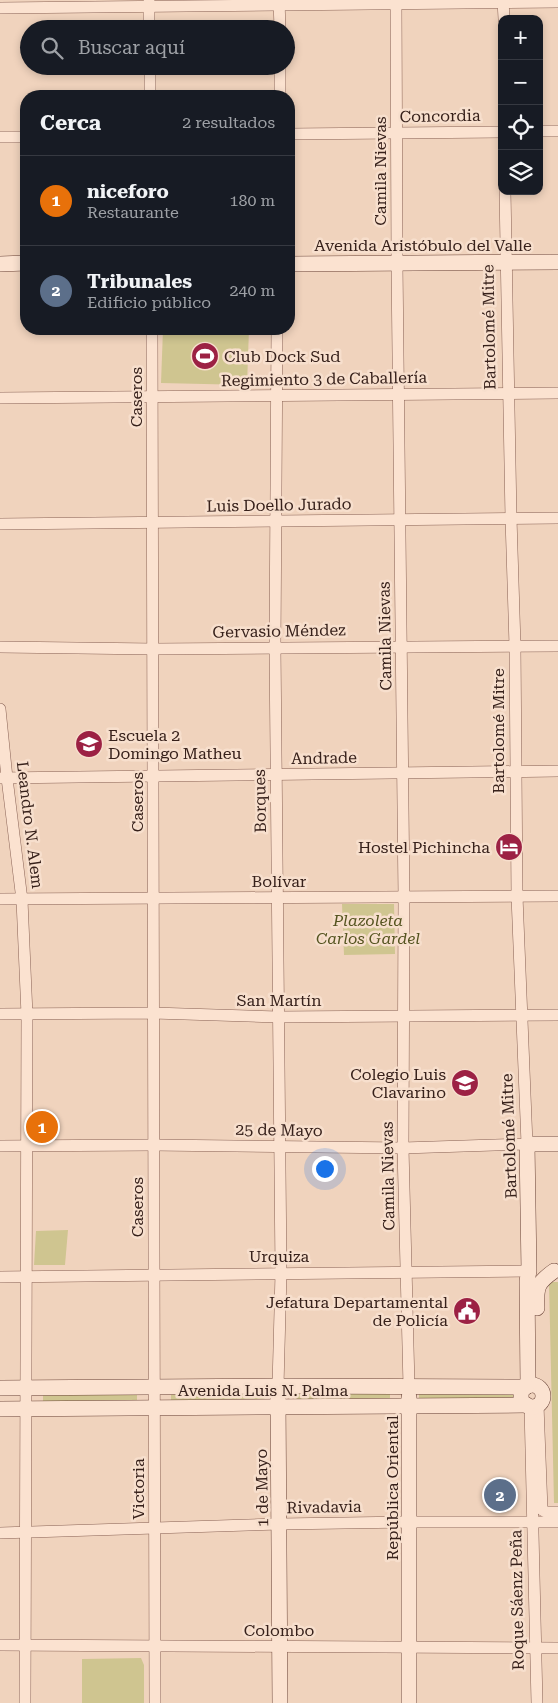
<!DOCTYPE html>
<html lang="es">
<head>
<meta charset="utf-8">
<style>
  body { margin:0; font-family:"Roboto Serif",serif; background:#242831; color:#f1f3f6 }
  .controls { position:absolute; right:15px; top:15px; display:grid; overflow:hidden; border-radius:10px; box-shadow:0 2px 8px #0003 }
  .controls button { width:45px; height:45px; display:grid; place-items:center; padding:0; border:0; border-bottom:1px solid #363941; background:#171b24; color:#f1f3f6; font:25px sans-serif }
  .you { position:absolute; left:324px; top:1168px; width:18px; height:18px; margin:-12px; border:4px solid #fff; border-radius:50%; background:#1a73e8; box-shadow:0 0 0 8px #1a73e833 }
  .badge { display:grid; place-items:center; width:32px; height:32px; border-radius:50%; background:#cb94a6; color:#fff; font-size:16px; font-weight:700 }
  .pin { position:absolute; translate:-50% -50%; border:2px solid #fff; box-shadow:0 1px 5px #0006 }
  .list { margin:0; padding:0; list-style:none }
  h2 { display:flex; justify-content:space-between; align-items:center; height:65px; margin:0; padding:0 20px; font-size:21px }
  h2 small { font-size:16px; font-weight:400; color:#9ea1a6 }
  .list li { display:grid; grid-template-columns:32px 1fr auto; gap:15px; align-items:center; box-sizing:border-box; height:90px; padding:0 20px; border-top:1px solid #363941 }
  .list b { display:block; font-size:19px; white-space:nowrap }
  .list p { margin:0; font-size:16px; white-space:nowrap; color:#9ea1a6 }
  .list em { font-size:16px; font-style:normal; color:#9ea1a6 }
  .icon { flex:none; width:28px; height:28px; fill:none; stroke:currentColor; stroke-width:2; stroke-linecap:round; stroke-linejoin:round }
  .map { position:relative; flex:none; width:558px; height:1703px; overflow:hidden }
  .search { position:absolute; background:#171b24; box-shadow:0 2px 8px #0003; left:20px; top:20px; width:275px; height:55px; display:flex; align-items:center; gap:12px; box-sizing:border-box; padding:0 18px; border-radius:28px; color:#9ea1a6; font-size:19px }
  .panel { position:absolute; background:#171b24; box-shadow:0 2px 8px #0003; left:20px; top:90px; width:275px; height:245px; border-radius:20px }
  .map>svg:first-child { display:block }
</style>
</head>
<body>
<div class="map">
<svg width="558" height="1703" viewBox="0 0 558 1703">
  <rect width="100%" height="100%" fill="#f0d3bd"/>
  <g fill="#cfc590">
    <path d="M163,329H249L247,385L161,383Z"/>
    <path d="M342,904H394L395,954L344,955Z"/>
    <path d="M68,1230L65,1265H34L36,1231Z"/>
    <path d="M549,1282H558V1503H554Z"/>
    <path d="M419,1392H514V1400L419,1401Z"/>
    <path d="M43,1393H137V1401L43,1402Z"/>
    <rect x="171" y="1393" width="94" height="8"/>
    <rect x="296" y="1393" width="94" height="8"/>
    <path d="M141,1658L144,1665V1703H82V1659Z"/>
  </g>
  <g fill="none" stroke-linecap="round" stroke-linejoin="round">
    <g stroke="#896255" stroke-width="12">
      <g id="street">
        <path d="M279,0L280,29"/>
        <path d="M396,0L397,264L404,897L403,1148L409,1386"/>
        <path d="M503,0L504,19"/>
        <path d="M149,1V29"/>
        <path d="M0,8L558,2"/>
        <path d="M150,66V96"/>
        <path d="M280,66V96"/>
        <path d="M539,131H558"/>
        <path d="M289,134L502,132"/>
        <path d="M0,137H26"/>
        <path d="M152,329L155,1703"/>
        <path d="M277,329L275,647L281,1273L278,1386"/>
        <path d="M0,398L558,393"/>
        <path d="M0,524L558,518"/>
        <path d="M0,647L154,649L558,646"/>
        <path d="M0,709L7,778L22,900L27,1015L25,1703"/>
        <path d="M0,778L558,771"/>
        <path d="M0,899L558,896"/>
        <path d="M0,1014L153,1013L278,1017L558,1015"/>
        <path d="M0,1146L153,1145L403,1148L527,1144L517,896L515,646L511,518L505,191"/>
        <path d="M0,1277L529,1271"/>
        <path d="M538,1405L542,1510L546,1512H558"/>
        <path d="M530,1406L537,1703"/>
        <path d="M0,1533L280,1524L409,1522H558"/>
        <path d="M0,1645L558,1648"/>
      </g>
    </g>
    <g stroke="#6b4438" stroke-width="16">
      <g id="secondary">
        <path d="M0,264L26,263"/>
        <path d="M289,264L558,262"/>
        <path d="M537,1308C536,1287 537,1283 554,1271"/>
        <circle cx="532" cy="1396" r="11"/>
        <path d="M528,1386L527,1281L529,1271L527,1144H558"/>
        <path d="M0,1388L278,1386L526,1387"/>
        <path d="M278,1397L280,1703"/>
        <path d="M0,1409L527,1405"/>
        <path d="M409,1703V1397"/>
      </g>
    </g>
    <use href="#street" stroke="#fbe2d0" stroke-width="11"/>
    <use href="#secondary" stroke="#fbe2d0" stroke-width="15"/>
  </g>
  <defs>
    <g id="stadium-disc" transform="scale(1.4375)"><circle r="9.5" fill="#9c2144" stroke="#f7dfcd"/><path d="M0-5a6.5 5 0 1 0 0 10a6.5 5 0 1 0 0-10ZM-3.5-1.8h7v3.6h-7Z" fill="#fff"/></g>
    <g id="school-disc" transform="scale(1.4375)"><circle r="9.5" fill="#9c2144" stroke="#f7dfcd"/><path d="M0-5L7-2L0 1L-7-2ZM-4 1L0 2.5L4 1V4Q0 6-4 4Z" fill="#fff"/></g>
    <g id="hotel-disc" transform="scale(1.4375)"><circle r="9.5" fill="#9c2144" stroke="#f7dfcd"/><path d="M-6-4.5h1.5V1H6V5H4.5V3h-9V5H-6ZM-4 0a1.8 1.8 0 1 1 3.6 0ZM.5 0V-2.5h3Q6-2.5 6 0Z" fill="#fff"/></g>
    <g id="civic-disc" transform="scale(1.4375)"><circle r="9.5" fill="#9c2144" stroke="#f7dfcd"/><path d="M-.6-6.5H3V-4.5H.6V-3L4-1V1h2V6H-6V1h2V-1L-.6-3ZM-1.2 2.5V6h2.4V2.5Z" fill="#fff"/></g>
  </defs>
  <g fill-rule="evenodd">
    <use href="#stadium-disc" x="205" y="356"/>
    <use href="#school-disc" x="89" y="744"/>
    <use href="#hotel-disc" x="509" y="847"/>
    <use href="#school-disc" x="465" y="1083"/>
    <use href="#civic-disc" x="467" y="1311"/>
  </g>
  <g text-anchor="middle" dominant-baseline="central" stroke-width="5" stroke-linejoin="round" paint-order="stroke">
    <g font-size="16" fill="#37211b" stroke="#f7dfcd">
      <text transform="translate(440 116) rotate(-1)">Concordia</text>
      <text transform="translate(380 171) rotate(-90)">Camila Nievas</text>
      <text x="423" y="245">Avenida Aristóbulo del Valle</text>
      <text transform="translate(489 327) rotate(-91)">Bartolomé Mitre</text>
      <text transform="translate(324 379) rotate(-1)">Regimiento 3 de Caballería</text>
      <text transform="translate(136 397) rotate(-90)">Caseros</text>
      <text transform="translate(279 505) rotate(-1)">Luis Doello Jurado</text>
      <text transform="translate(279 631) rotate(-1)">Gervasio Méndez</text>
      <text transform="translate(385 636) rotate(-91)">Camila Nievas</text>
      <text transform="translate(498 731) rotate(-90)">Bartolomé Mitre</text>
      <text transform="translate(324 758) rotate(-1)">Andrade</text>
      <text transform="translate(260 801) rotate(-91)">Borques</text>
      <text transform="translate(137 802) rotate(-90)">Caseros</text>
      <text transform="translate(30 825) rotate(83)">Leandro N. Alem</text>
      <text x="279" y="881">Bolívar</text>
      <text x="279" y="1000">San Martín</text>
      <text transform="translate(279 1130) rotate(1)">25 de Mayo</text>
      <text transform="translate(509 1136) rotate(-92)">Bartolomé Mitre</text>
      <text transform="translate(388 1176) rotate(-91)">Camila Nievas</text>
      <text transform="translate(137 1207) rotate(-90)">Caseros</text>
      <text x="279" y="1256">Urquiza</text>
      <text x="263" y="1390">Avenida Luis N. Palma</text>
      <text transform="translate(262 1488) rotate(-91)">1 de Mayo</text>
      <text transform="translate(392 1488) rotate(-90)">República Oriental</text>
      <text transform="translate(138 1489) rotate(-90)">Victoria</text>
      <text transform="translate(324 1507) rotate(-1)">Rivadavia</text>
      <text transform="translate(517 1600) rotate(-91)">Roque Sáenz Peña</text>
      <text x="279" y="1630">Colombo</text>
    </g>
    <g font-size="16" fill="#37211b" stroke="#f7dfcd" text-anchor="end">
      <text x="224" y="356" text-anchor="start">Club Dock Sud</text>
      <text x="108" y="735" text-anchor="start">Escuela 2<tspan x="108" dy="18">Domingo Matheu</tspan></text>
      <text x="490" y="847">Hostel Pichincha</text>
      <text x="446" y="1074">Colegio Luis<tspan x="446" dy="18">Clavarino</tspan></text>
      <text x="448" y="1302">Jefatura Departamental<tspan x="448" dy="18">de Policía</tspan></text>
    </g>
    <g font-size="16" font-style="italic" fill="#555420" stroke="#f7dfcd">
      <text x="368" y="920">Plazoleta<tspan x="368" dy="18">Carlos Gardel</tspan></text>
    </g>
  </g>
</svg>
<div class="controls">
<button>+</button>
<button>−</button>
<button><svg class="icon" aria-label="locate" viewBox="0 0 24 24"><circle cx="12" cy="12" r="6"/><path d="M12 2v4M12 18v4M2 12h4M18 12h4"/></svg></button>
<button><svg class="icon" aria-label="layers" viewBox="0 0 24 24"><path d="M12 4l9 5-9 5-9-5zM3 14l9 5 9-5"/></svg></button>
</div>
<div class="you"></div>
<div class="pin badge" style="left:42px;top:1127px;background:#e8710a">1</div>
<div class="pin badge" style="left:500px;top:1495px;background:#5c6f8a">2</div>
<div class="search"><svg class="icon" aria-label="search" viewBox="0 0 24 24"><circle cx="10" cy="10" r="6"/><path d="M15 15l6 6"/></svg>Buscar aquí</div>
<section class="panel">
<h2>Cerca<small>2 resultados</small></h2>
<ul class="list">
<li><span class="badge" style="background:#e8710a">1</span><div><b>niceforo</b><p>Restaurante</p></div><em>180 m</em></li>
<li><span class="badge" style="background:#5c6f8a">2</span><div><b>Tribunales</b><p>Edificio público</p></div><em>240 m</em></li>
</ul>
</section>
</div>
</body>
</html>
